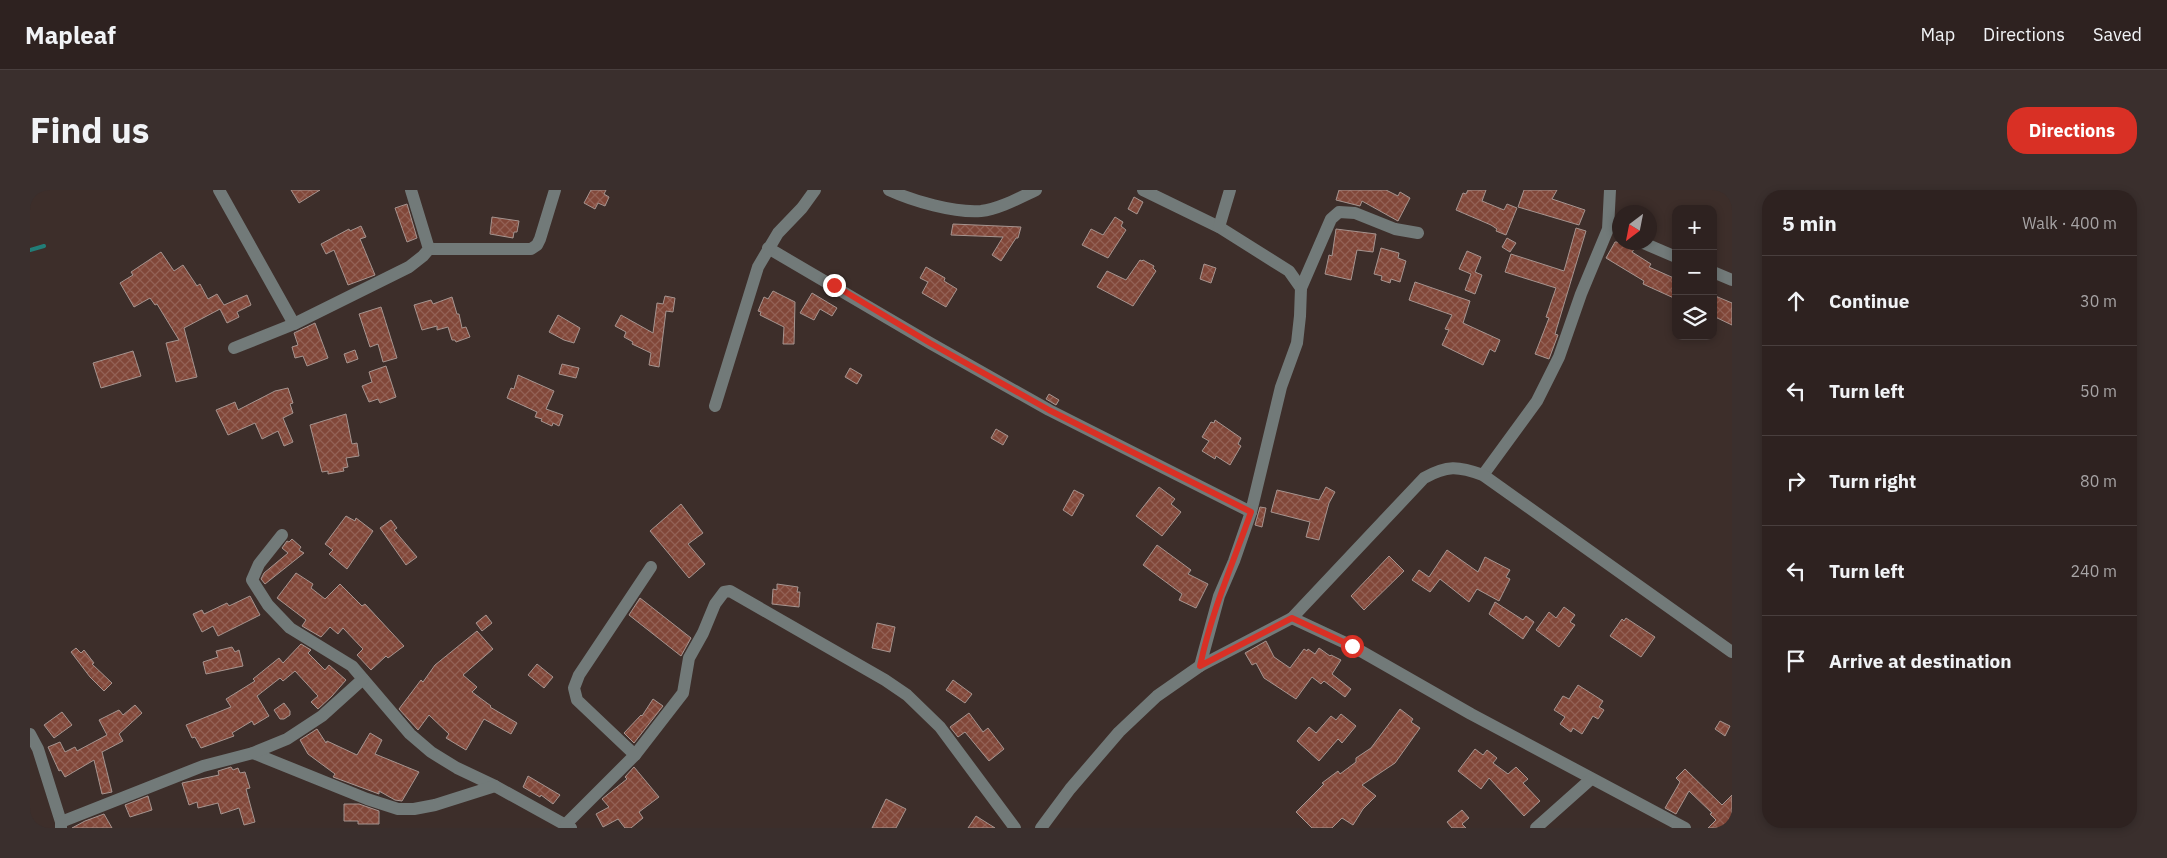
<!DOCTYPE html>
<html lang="en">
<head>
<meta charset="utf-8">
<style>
  body { margin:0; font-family:"IBM Plex Sans",sans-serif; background:#3a2f2d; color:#f1f3f6 }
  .controls { position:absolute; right:15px; top:15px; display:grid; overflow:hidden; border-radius:10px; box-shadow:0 2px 8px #0003 }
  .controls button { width:45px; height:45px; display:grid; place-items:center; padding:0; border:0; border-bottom:1px solid #493f3e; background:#2e2220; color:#f1f3f6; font:25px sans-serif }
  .compass { position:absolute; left:1582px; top:15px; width:45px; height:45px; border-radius:50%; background:#2e2220; box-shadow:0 2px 8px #0003; rotate:212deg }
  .stop { position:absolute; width:15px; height:15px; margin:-11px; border:4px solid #d93025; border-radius:50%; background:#fff }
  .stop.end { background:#d93025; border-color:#fff; box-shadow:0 1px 5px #0008 }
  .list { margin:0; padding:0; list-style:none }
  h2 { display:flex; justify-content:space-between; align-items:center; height:65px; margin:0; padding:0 20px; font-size:21px }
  h2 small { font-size:16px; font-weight:400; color:#a7a4a5 }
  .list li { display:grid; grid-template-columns:32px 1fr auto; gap:15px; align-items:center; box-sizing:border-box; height:90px; padding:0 20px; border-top:1px solid #493f3e }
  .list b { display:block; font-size:19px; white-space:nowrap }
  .list em { font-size:16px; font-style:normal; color:#a7a4a5 }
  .icon { flex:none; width:28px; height:28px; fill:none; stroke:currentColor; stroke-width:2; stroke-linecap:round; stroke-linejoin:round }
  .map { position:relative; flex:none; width:1702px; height:638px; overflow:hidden; border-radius:20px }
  header { display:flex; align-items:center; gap:30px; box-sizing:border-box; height:70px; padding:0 25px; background:#2e2220; border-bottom:1px solid #493f3e }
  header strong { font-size:24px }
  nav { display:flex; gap:28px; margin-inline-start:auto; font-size:18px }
  .intro { display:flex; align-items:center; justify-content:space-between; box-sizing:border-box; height:120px; padding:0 30px }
  h1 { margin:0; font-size:35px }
  .button { padding:12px 22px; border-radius:20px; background:#d93025; color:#fff; font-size:18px; font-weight:700 }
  main { display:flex; gap:30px; padding:0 30px }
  aside { flex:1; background:#2e2220; border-radius:20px; box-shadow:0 2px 8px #0003 }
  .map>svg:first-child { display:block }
</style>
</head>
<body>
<header>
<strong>Mapleaf</strong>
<nav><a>Map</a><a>Directions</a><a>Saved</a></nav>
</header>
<div class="intro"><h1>Find us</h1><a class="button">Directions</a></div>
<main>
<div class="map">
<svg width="1702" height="638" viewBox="0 0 1702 638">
  <defs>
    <pattern id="building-cross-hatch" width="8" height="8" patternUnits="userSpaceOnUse" patternTransform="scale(1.25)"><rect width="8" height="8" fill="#814739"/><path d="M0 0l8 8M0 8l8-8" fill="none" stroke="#936155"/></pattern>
  </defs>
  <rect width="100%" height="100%" fill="#3d2e2a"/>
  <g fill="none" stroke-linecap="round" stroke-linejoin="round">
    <path stroke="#227d77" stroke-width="4" d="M0,60L14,56"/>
  </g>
  <g fill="url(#building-cross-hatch)" stroke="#a6948f">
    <path d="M261,0H290L269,13Z"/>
    <path d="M561,0H576L574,4L579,7L575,16L568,13L565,19L554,13Z"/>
    <path d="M1309,0H1356L1368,6L1370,2L1380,8L1368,31L1332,11L1330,16L1306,10Z"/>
    <path d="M1438,0H1456L1452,11L1474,20L1477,14L1487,18L1476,45L1466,41L1467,39L1461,35L1426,20L1433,3L1436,4Z"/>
    <path d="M1494,0H1527L1522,9L1555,20L1549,35L1488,17Z"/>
    <path d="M1104,7L1113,12L1107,24L1098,19Z"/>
    <path d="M377,14L387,48L377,52L365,18Z"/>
    <path d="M462,27L489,31L487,42H484L483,48L460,44Z"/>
    <path d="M1085,27L1093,32L1091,36L1096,40L1078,68L1052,55L1061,39L1073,45Z"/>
    <path d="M923,34L991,37L988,48H986L971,71L962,65L973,47L921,45Z"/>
    <path d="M331,36L336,47L330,49L345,85L318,95L304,60L296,64L291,54L319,39L320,41Z"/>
    <path d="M1546,38L1556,41L1525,144L1528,145L1519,169L1505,164L1519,128L1516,127L1526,98L1475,82L1481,64L1534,81Z"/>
    <path d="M1306,39L1346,44L1343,62L1327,60L1321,90L1295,84L1299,65L1302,66Z"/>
    <path d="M1477,48L1486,53L1480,62L1472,57Z"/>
    <path d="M1585,52H1595L1605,58L1602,62L1621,74L1619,77L1646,89V109L1613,94L1614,91L1576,68Z"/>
    <path d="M1351,58L1369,63L1368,68L1376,71L1370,92L1361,89L1360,93L1351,90L1352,86L1344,84Z"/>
    <path d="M1437,61L1451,67L1445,82L1452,85L1445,104L1435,100L1441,84L1429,79Z"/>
    <path d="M131,62L144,81L153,75L167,96L170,94L178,109L187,104L194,115L217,105L221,115L207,122L209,127L197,133L190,119L154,138L167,187L146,192L136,153L149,150L127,114L125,115L120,108L104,117L90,93L103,85L101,82Z"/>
    <path d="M1110,70L1112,71L1113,70L1124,76L1123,78L1126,81L1103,116L1067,97L1077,81L1096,90Z"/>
    <path d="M1174,74L1186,78L1181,93L1170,89Z"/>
    <path d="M896,77L915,88L914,91L927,99L916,117L892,103L898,92L890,88Z"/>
    <path d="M1385,92L1440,111L1433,133L1470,150L1465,162L1460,159L1453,175L1412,155L1419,140L1415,139L1422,125L1379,110Z"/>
    <path d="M743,101L765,112L764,154H753L754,137L730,125L731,122L728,121L734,107L738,109Z"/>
    <path d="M782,103L807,118L802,126L790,119L784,130L770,123Z"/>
    <path d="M1683,105L1702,113V135L1683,126Z"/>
    <path d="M635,106L645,108L643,122L636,121L629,177L619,175L621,163L602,154L603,152L594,147L596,142L585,136L591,125L623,143L627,113L633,114Z"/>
    <path d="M422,107L427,124H429L432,138L436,137L440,147L426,152L425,150H422L418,137L407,140V136L392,140L384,115L401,110L403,114Z"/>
    <path d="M351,117L367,168L353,172L348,154L340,157L329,124Z"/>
    <path d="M528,125L550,138L544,153L534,150L519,142Z"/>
    <path d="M285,133L298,168L277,176L273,166L265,168L262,157L268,155L264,143Z"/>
    <path d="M325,160L328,169L317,173L314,164Z"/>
    <path d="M103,161L111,186L71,198L63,173Z"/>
    <path d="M532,174L549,178L546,188L529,184Z"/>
    <path d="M356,176L366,207L350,213L348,209L339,212L332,196L342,192L339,182Z"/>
    <path d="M820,178L832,185L827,194L815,187Z"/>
    <path d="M488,185L524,201L516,219L533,225L529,236L523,233L522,236L511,231L512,229L505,227L507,222L477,208L481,198L484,199Z"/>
    <path d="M258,198L263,213L260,214L263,223L253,228L263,252L254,256L248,241L232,249L225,233L198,245L186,220L205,212L208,220L245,201Z"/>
    <path d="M1019,204L1029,210L1026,215L1016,209Z"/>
    <path d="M316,224L322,254L327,253L329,266L316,268L318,277L313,278L314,281L298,284V281L292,282L280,235Z"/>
    <path d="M1185,230L1211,248L1208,254L1211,256L1200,275L1186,266L1185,269L1172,261L1179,251L1172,247L1181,232L1184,233Z"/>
    <path d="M966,239L978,246L973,255L961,248Z"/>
    <path d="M1129,297L1145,309L1141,314L1151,322L1132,346L1106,326Z"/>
    <path d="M1296,297L1305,302L1299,313L1289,350L1276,347L1280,332L1241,322L1247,300L1289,310Z"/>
    <path d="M1044,300L1054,305L1042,326L1033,320Z"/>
    <path d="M651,314L673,343L658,354L675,374L659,388L620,341Z"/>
    <path d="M1230,317L1236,318L1232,337L1225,335Z"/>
    <path d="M316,326L325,331L326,328L343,341L317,379L299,364L303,360L295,354Z"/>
    <path d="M361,330L367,338L364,340L387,367L376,375L350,338Z"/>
    <path d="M262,349L271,357L269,360L274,363L235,394L231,389L234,383L258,363L252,358L257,351L259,352Z"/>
    <path d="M1127,355L1161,380L1158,384L1178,394L1166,418L1149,410L1152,404L1113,375Z"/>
    <path d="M1417,360L1448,382L1455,367L1480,380L1476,387L1480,389L1469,411L1447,399L1439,412L1410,389L1400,402L1382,390L1389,380L1399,387Z"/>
    <path d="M1359,366L1374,381L1334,420L1321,406Z"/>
    <path d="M266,383L283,394L281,398L295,409L310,394L332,416L335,414L374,456L358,468L356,466L341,480L327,465L333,459L313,438L308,444L300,437L291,447L272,436L276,430L247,408Z"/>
    <path d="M747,394L768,397L767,402H770L769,417L742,414L743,399L747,400Z"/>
    <path d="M220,406L230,425L188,446L183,436L172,442L163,424L172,420L174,424L197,413L199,416Z"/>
    <path d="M610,408L661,448L651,466L599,425Z"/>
    <path d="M1465,412L1493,430L1496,426L1504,432L1493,449L1459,424Z"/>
    <path d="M1534,417L1545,425L1540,432L1545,435L1529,457L1506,440L1519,422L1526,428Z"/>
    <path d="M456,425L462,433L452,441L446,433Z"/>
    <path d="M1596,428L1625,447L1611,467L1580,446L1592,429L1594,431Z"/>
    <path d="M847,433L865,437L860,462L842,458Z"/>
    <path d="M447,441L463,459L433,485L447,497L442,502L461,516L460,517L487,533L481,544L454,529L436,560L416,548L419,544L399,525L388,540L369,519L391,490L393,492L405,475Z"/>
    <path d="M1236,451L1244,467L1260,478L1274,459L1277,461L1278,459L1285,464L1289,458L1300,466L1301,465L1311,470L1302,484L1321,499L1315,507L1294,491L1291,494L1282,487L1266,509L1234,488L1226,473L1222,475L1215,463Z"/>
    <path d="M271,454L281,460L278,463L295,480L299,475L316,490L302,506L288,519L281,512L288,506L265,481L253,491L250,488L227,506L239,526L224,535L222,531L202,543L204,546L171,558L165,547L162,548L156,535L201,517L196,509L225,491L223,489L249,468L253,473Z"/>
    <path d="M202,457L205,462L209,460L213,476L176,484L173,472L188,467L186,461Z"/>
    <path d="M46,458L51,463L54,460L64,473L62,474L82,493L74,501L60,487L41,462Z"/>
    <path d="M507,474L523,487L514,498L498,485Z"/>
    <path d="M923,490L942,504L935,513L916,500Z"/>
    <path d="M1548,495L1573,511L1569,517L1574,520L1568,529L1563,526L1552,544L1543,538L1541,542L1530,534L1535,527L1524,520L1533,506L1539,509Z"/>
    <path d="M623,509L633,516L604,553L594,543L611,525L612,526Z"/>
    <path d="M254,513L260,521V525L254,529H250L244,520Z"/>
    <path d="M105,515L112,523L89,544L93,551L72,562L82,602L72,604L64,570L35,587L31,580L29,581L18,557L30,552L35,562L45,557L47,561L77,545L69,530L89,520L93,525Z"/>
    <path d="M1370,519L1383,529L1381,532L1390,538L1365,573L1332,595L1346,606L1333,619L1323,635L1312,628L1302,638H1282L1266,622L1294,594L1292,593L1308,581L1310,584L1326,572V568L1341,558Z"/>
    <path d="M32,522L42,535L24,548L14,535Z"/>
    <path d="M939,523L953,542L958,538L974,559L959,571L935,542L928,547L920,537Z"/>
    <path d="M1311,524L1326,536L1312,553L1308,549L1289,571L1267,551L1279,537L1286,543L1301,526L1306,530Z"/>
    <path d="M1690,531L1700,536L1695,546L1685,539Z"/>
    <path d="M287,539L296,553L297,551L327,565L340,543L352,550L345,564L389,582L372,611L365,610L349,601V604L303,587L305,584L278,564L270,550Z"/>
    <path d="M1445,559L1453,565L1457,560L1467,568L1463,573L1478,584L1486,577L1498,589L1493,593L1510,611L1494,626L1459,588L1451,599L1428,581Z"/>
    <path d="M201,577L203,580L208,578L210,583L215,582L220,598L216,599L225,632L214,635L209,618L191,624L188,613L168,618L167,612L159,615L152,593L189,585L188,581Z"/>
    <path d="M604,577L629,607L609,622L613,628L601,638H595L588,629L573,637L566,624L579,617L572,609L597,589L595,587Z"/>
    <path d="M1655,579L1692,615L1702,605V632L1696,638H1678L1686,630L1680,624L1682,623L1659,601L1646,624L1635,618L1650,592L1646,588Z"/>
    <path d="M498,586L530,605L523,614L511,605L510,607L493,597Z"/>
    <path d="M118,606L122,620L100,627L95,615Z"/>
    <path d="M856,609L876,619L866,638H842Z"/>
    <path d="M314,614H329L349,621V634H328V631H314Z"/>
    <path d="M1432,620L1439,628L1432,634L1436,638H1422L1417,632Z"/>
    <path d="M74,624L82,638H42L55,631Z"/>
    <path d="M946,626L965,638H938Z"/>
  </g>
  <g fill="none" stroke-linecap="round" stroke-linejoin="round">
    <g stroke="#727a79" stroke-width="12">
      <path d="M189,0L264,134"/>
      <path d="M859,0C883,11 924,23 951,21C969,19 989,8 1006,0"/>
      <path d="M1113,0L1189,37L1259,81L1271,98L1270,126L1267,153L1251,197L1221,322L1204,371L1189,406L1170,476"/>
      <path d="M1189,37L1200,0"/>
      <path d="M1611,52L1646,67"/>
      <path d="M738,58L900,153L1019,220L1221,322"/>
      <path d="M399,59H501L507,55L510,49L525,0"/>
      <path d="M1683,82L1702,90"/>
      <path d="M1271,98L1301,29L1309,22L1325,23L1365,39L1388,43"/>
      <path d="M204,158L264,134L379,77L393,66L399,59L381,0"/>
      <path d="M685,216L728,77L748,43L772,18L785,0"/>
      <path d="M1453,285L1507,211L1529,167L1551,104L1578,39L1580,0"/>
      <path d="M252,345L229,374L222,390L238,415L260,438L322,476L380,544L401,562L427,578L465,596L541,638"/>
      <path d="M1262,428L1322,456L1441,524L1655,638"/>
      <path d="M0,544L8,559L31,632V638"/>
      <path d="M223,563L337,609L368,619H384L405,615L465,596"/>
      <path d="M605,565L547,510L544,498L549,485L621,377"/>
      <path d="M31,632L173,576L223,563L257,549L292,526L333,489"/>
      <path d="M536,634L605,565L653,503L659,468L673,443L685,414L694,402L700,401L855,490L877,505L910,537L985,638"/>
      <path d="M1011,638L1040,599L1089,542L1127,506L1170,476L1262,428L1394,288C1417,275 1428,276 1453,285L1702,462"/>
      <path d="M1506,638L1561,589"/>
    </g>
  </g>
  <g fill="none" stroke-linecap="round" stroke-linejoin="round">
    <path stroke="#d93025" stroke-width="6" d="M804,95L900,153L1019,220L1221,322C1203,373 1181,423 1170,476L1262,428L1322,456"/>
  </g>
</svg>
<div class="controls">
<button>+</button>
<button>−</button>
<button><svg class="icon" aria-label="layers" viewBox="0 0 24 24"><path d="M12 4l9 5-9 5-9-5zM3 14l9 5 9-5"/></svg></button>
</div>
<svg class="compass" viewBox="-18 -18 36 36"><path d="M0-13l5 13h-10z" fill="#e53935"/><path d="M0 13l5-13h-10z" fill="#a7a4a5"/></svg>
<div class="stop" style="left:1322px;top:456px"></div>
<div class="stop end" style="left:804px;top:95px"></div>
</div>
<aside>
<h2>5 min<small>Walk · 400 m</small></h2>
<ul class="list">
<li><svg class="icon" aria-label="ahead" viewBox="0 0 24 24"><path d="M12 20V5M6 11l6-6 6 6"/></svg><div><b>Continue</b></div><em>30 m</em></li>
<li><svg class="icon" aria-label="left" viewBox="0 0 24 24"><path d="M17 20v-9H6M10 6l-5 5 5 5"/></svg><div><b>Turn left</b></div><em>50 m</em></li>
<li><svg class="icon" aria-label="right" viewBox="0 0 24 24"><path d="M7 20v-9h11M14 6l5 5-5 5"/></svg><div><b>Turn right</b></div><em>80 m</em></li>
<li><svg class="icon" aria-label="left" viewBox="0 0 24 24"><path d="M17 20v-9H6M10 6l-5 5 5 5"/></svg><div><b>Turn left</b></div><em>240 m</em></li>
<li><svg class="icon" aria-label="arrive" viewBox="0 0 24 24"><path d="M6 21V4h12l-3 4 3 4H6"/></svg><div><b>Arrive at destination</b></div></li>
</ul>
</aside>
</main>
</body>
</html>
